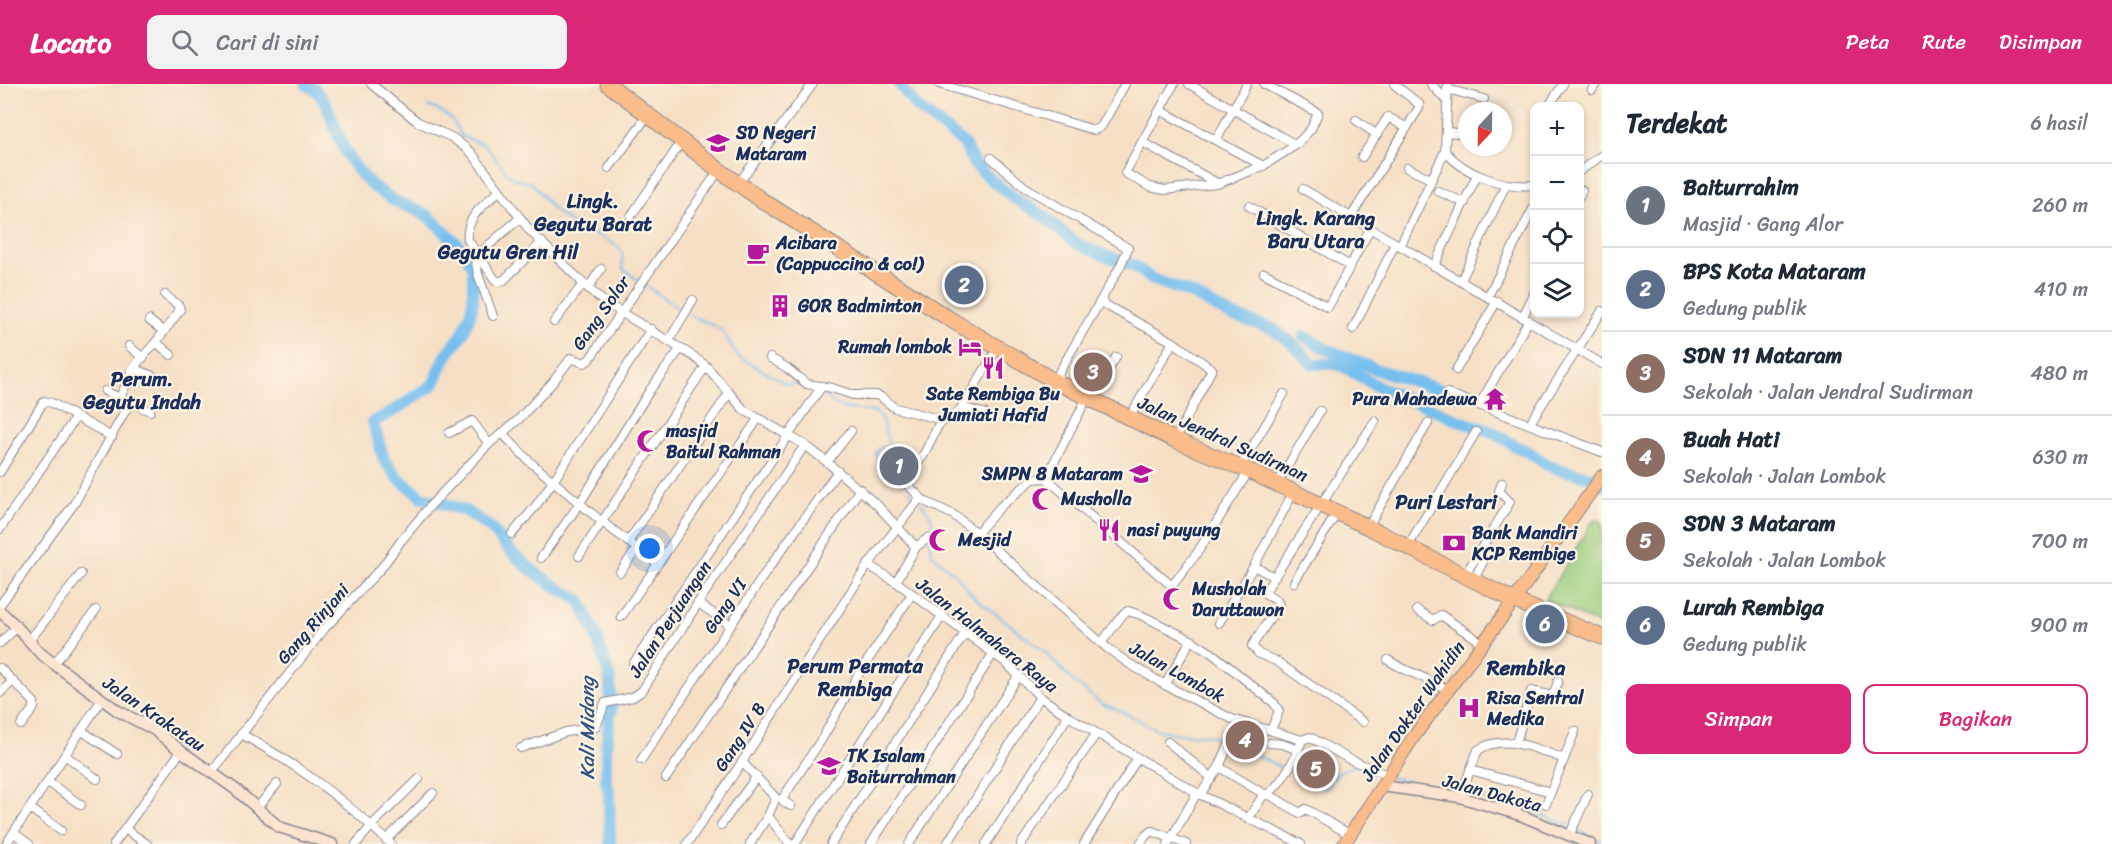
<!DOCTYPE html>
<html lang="id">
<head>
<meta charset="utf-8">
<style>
  body { margin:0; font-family:Sriracha,sans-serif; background:#f2f2f3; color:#1f2937 }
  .controls { position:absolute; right:18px; top:18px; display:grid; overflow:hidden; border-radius:12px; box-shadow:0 3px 9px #0003 }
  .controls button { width:54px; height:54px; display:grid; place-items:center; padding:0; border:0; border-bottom:2px solid #e0e1e3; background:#fff; color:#1f2937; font:30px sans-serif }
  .compass { position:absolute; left:1458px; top:18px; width:54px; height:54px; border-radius:50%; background:#fff; box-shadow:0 3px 9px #0003; rotate:202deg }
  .you { position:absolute; left:650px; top:465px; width:21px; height:21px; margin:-15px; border:4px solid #fff; border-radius:50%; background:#1a73e8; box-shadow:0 0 0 9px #1a73e833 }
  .badge { display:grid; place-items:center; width:39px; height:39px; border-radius:50%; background:#db2777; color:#fff; font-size:20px; font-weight:700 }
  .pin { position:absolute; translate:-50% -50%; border:3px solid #fff; box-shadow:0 2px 6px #0006 }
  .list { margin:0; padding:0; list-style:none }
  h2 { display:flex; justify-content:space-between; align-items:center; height:78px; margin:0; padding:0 24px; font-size:26px }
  h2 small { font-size:20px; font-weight:400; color:#747a83 }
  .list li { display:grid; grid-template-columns:39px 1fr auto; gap:18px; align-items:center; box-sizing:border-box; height:84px; padding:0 24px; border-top:2px solid #e0e1e3 }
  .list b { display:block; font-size:22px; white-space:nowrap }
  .list p { margin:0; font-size:20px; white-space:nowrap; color:#747a83 }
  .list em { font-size:20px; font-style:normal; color:#747a83 }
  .actions { display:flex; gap:12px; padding:18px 24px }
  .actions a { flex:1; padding:14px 0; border:2px solid #db2777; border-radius:12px; text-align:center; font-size:21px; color:#db2777 }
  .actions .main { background:#db2777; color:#fff }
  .icon { flex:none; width:33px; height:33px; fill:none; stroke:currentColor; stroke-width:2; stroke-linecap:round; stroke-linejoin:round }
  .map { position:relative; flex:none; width:1602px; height:760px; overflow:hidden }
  header { display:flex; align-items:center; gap:36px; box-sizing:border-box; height:84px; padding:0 30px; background:#db2777; color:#fff }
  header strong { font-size:28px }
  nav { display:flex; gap:33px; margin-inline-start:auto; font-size:21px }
  .search { width:420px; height:54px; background:#f2f2f3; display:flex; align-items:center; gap:15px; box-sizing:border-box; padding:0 21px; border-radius:12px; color:#747a83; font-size:22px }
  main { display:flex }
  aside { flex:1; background:#fff }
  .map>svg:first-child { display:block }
</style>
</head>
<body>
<header>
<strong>Locato</strong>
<div class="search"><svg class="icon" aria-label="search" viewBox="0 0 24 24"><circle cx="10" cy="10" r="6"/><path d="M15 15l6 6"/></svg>Cari di sini</div>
<nav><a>Peta</a><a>Rute</a><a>Disimpan</a></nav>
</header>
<main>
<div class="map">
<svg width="1602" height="760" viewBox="0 0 1602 760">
  <rect width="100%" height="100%" fill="#fcf5e5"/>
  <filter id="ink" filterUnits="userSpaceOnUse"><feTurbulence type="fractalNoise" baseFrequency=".0167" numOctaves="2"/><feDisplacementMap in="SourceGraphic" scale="12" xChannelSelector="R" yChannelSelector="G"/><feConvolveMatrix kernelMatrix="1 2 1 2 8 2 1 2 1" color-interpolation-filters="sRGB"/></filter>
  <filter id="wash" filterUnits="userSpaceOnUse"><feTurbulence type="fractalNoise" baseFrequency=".008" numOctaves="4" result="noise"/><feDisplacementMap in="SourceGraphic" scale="24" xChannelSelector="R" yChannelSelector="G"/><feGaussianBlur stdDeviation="1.35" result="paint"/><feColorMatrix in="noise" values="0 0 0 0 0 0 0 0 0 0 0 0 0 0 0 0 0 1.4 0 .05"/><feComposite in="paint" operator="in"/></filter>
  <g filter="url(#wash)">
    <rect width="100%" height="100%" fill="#f6dfc4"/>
    <path fill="#9acd7e" stroke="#5a7e6e" stroke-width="1.5" d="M1594,435L1602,437V542L1545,515Z"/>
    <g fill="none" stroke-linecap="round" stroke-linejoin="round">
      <g stroke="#76bfef" stroke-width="2">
        <path d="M428,22C447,29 453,34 461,52L485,61L507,89L515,95L532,99L553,125L576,143L600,152L617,162L622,168L623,185L639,197"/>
        <path d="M644,200L683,228"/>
        <path d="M688,230C698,236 715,240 723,248C729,256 731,265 739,273L788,301L800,299"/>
        <path d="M821,310L842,324L875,328L881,333L888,357V363H881L875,370L889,389L903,400"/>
        <path d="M909,406L917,416"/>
        <path d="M921,419L931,432L932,438L929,452L932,469L936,474L956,491L974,513L1043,566L1074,598L1102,620L1123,628L1157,646L1179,650L1209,651L1221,655L1285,685"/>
        <path d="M1290,687L1326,705C1332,692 1343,683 1357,682"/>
        <path d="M1391,694L1450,706"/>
        <path d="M1464,709L1537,729L1570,742"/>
        <path d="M1576,744L1602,759"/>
      </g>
      <g stroke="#76bfef" stroke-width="12">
        <path d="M306,0L315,5L326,20L342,61L352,79L370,100L393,116L427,131L457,159L466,169L473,184V218L470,231L462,251L446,272L433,301L390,329L373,338L384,376L399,395L422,413L466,427L491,444L511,468L529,484L557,504L580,516L597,553L610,594L611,624L606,665V696L609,708L610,760"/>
        <path d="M899,0L917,23L964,60L974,80L993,97L1014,114L1044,132L1077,160L1106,172L1133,181L1152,195L1190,209L1231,231L1273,245L1293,260L1312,280H1333L1343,282L1378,303L1440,328L1459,337L1493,348L1515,362L1529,368L1546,380L1557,385L1591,393L1602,401"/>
        <path d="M1304,252L1326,265L1375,285L1457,311"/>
      </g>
    </g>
  </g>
  <g filter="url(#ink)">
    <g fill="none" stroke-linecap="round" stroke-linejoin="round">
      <g stroke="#888791" stroke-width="10">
        <g id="street">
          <path d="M371,0L418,38L453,54L471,68L530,147L588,204L604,218L693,272L706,282L744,326L805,361L827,378L877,421L916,463L896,498L899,500L1005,578L1040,613L1068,632L1197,709L1301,760"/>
          <path d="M939,0L1094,46L1101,43L1125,0"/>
          <path d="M1174,0L1125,89L1150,103L1164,106L1217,100L1263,82L1296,61L1311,45L1318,29L1264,0"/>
          <path d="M1189,0L1296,61"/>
          <path d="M1431,0L1446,16"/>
          <path d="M1447,5L1484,15"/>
          <path d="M1592,6L1596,0"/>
          <path d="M1549,22L1563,0"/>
          <path d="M1160,26L1263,82"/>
          <path d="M1356,36L1377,51"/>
          <path d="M1447,48L1467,50"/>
          <path d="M1216,56L1247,0"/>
          <path d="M1142,58L1217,99"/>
          <path d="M1445,67C1465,91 1503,104 1534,101"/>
          <path d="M1362,73L1388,33L1407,44"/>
          <path d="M991,74L1025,103L1128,164L1120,183L1054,297"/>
          <path d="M609,84L648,31"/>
          <path d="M1407,84L1431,95"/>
          <path d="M1580,87L1602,71"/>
          <path d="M738,100L813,0"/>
          <path d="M1303,105L1602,280"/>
          <path d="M499,107C484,121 465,133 468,156L496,197H503L542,158"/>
          <path d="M1438,107L1465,119"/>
          <path d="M1580,112L1582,106"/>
          <path d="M1249,122L1350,182"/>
          <path d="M631,132L682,57"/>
          <path d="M1351,133L1419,24V20L1395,1"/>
          <path d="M1400,162L1445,67L1448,0"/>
          <path d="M1434,182L1477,91"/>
          <path d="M1264,189L1328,223L1370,145"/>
          <path d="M1461,197L1506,100"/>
          <path d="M588,204L601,185"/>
          <path d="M1488,212L1534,123"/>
          <path d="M1100,218L1173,258L1129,334"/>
          <path d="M493,232L478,190L475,173L520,134"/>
          <path d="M1523,232L1534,210"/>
          <path d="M149,236L164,248"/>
          <path d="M554,238L583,200"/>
          <path d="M1353,245L1395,160"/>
          <path d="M669,256L693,216"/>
          <path d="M156,258L171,271"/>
          <path d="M1173,258L1212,285L1175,356"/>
          <path d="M129,262L143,274"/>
          <path d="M997,265L962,323L957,329L939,340L923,372L904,397L924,417L952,430L977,449L1107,564L1128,579L1165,601L1232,635L1302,656L1310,653L1349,675L1389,692"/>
          <path d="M770,274L787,284L807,300L832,304L853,311H876L881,313L895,324L943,336"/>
          <path d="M133,284L156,258L180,226L179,222L165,211"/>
          <path d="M1456,286L1497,217"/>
          <path d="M105,307L120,314"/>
          <path d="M1447,309L1602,368"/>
          <path d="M1091,316L1116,273"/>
          <path d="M1479,321L1529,236"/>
          <path d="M962,323L986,330"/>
          <path d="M150,327L120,314L133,284L160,295"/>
          <path d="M1530,339L1602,227"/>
          <path d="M449,349L472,337L489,360"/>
          <path d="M502,349L529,377L601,437L658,480"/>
          <path d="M827,378L851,347"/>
          <path d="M1240,383L1284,310"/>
          <path d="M0,388L44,317L52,319L112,353"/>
          <path d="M1046,394L1172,502L1197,469L1249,387"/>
          <path d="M1046,394L1087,314"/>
          <path d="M1277,400L1320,327"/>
          <path d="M1368,443L1428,339"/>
          <path d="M0,445L76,333"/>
          <path d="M977,449L1000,423L1033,395L1046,394"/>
          <path d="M512,450L535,423L554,396L651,245"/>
          <path d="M628,458L729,309"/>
          <path d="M1408,462L1476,348"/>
          <path d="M916,463L928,454"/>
          <path d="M579,472L706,282"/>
          <path d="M541,474L580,419L650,306L681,264"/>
          <path d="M868,481L896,498"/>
          <path d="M1254,482L1274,493"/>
          <path d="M620,488L637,465"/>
          <path d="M1465,491L1510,418L1499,407L1502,399"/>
          <path d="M1474,495L1483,478"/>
          <path d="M1294,498L1337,429"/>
          <path d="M698,519L730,541"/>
          <path d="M0,521L74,420L130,318"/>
          <path d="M1417,526L1433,536L1441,531L1482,559"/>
          <path d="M621,533L758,335"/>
          <path d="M1219,539L1254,482L1294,407"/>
          <path d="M29,557L81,490"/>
          <path d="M1102,558L1124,529L1128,527L1141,531L1191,556L1213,570L1274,619L1279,627L1271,646"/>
          <path d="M0,559L17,543"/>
          <path d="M1388,576C1407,589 1429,594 1448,606"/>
          <path d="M54,580L96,526"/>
          <path d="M633,580L822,302"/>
          <path d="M0,584L34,618V624L21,641"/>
          <path d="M1165,601L1191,556"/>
          <path d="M0,609L13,597"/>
          <path d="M1363,638L1276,577L1259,570L1252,562L1279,521L1277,517L1266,510V506L1375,337"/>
          <path d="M82,647L117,670"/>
          <path d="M241,650C295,679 346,717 391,760"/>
          <path d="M1168,658L1212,694"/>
          <path d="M1270,659L1282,660L1299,666"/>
          <path d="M1516,659L1531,607L1553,612L1558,597"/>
          <path d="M521,664L566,648L596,643L605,619L633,613L642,607L698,519L805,361"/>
          <path d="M65,671L97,695"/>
          <path d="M1564,675L1575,647"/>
          <path d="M641,676L766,488L838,387"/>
          <path d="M742,678L776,714L768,732L790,760"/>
          <path d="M1219,683L1264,710L1248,735"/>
          <path d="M1470,686L1551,708"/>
          <path d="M211,689L325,544L382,483L401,457L430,422L489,360L518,336L553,298L571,274L584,279L589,276L719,86"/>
          <path d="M666,694L860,405"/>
          <path d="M48,698L81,721"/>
          <path d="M1268,710L1300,729L1306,725L1349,750"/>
          <path d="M1200,711L1219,683L1239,638"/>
          <path d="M1266,711C1280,703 1297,672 1302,656"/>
          <path d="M1460,713L1478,666C1505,649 1537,665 1564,675L1546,720"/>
          <path d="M791,722L783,717V714L823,653L858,591L912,510"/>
          <path d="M30,724L61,747"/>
          <path d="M257,724L277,700"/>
          <path d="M721,741L757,692"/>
          <path d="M125,745L147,760"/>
          <path d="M14,749L29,760"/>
          <path d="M1570,750L1588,710"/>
          <path d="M386,756L433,709"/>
          <path d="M6,760L102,615"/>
          <path d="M114,760L181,667"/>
          <path d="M356,760L375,738L419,695"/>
          <path d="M687,760L742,678L868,481L920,414"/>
          <path d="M750,760L768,732"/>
          <path d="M795,760L942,532"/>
          <path d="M831,760L965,549"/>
          <path d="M871,760L993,570"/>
          <path d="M909,760L1019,591"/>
          <path d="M947,760L1040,613"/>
          <path d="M986,760L1068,632"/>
          <path d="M1021,760L1096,650"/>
          <path d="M1084,760L1137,675"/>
          <path d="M1140,760L1146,751L1152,747L1186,760"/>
          <path d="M1168,760L1197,709"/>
        </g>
      </g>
      <g stroke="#888791" stroke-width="13">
        <g id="secondary">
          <path d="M0,527L17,543L39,568L54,580L118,627L153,645L181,667L235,705L279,743L332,760"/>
          <path d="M1382,702L1460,713L1520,731L1590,760"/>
        </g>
      </g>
      <g stroke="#888791" stroke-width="14">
        <path id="primary" d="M1344,760L1415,651L1503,532L1602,392"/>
      </g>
      <g stroke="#888791" stroke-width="17">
        <path id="highway" d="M608,0L719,86L763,117L948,234L1054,297L1175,356L1249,387L1368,443L1513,516L1602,553"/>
      </g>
      <use href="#street" stroke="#fff" stroke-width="8"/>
      <use href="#secondary" stroke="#fde4d0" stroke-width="10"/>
      <use href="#primary" stroke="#f9bc8a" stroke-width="12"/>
      <use href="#highway" stroke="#f9bc8a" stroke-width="15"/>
    </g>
  </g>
  <defs>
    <g id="school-bare" transform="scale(1.8)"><path d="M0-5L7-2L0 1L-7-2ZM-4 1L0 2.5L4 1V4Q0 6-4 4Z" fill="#b5179e" stroke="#fcf5e5" stroke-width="2.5" paint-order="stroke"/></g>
    <g id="cafe-bare" transform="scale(1.8)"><path d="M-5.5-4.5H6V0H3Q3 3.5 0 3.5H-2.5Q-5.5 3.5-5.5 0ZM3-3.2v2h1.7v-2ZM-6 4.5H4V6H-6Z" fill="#b5179e" stroke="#fcf5e5" stroke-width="2.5" paint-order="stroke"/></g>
    <g id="building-bare" transform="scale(1.8)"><path d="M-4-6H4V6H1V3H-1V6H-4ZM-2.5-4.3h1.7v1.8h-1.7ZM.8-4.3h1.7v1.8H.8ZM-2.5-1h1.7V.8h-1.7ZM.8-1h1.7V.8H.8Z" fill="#b5179e" stroke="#fcf5e5" stroke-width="2.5" paint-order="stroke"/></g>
    <g id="hotel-bare" transform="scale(1.8)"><path d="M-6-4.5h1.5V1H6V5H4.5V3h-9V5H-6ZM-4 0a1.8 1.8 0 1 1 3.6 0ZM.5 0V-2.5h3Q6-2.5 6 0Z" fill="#b5179e" stroke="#fcf5e5" stroke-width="2.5" paint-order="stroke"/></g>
    <g id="restaurant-bare" transform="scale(1.8)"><path d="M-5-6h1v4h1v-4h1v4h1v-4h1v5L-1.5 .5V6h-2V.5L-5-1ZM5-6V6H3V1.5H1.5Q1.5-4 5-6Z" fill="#b5179e" stroke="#fcf5e5" stroke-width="2.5" paint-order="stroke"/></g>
    <g id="temple-bare" transform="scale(1.8)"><path d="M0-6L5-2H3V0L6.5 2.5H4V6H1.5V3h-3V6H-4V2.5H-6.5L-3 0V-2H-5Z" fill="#b5179e" stroke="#fcf5e5" stroke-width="2.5" paint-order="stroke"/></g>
    <g id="mosque-bare" transform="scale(1.8)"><path d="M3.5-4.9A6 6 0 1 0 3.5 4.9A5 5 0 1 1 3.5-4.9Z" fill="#b5179e" stroke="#fcf5e5" stroke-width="2.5" paint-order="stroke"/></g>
    <g id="bank-bare" transform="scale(1.8)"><path d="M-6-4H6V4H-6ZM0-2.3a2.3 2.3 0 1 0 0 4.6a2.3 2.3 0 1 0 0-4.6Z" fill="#b5179e" stroke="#fcf5e5" stroke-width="2.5" paint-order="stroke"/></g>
    <g id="hospital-bare" transform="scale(1.8)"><path d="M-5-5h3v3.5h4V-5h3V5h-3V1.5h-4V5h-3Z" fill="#b5179e" stroke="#fcf5e5" stroke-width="2.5" paint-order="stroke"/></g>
  </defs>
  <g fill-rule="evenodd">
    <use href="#school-bare" x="718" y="59"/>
    <use href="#cafe-bare" x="758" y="169"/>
    <use href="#building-bare" x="780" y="222"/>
    <use href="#hotel-bare" x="970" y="263"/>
    <use href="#restaurant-bare" x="993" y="284"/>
    <use href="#temple-bare" x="1495" y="315"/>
    <use href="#mosque-bare" x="648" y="357"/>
    <use href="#school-bare" x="1141" y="390"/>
    <use href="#mosque-bare" x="1043" y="415"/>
    <use href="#restaurant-bare" x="1109" y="446"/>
    <use href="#mosque-bare" x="940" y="456"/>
    <use href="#bank-bare" x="1454" y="459"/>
    <use href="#mosque-bare" x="1174" y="515"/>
    <use href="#hospital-bare" x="1469" y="624"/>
    <use href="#school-bare" x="829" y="682"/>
  </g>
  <g text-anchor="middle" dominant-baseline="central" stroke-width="4.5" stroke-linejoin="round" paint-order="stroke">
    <g font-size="18" font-weight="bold" fill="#1b2f5e" stroke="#fcf5e5" text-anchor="start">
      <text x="736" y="49">SD Negeri<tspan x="736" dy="21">Mataram</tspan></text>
      <text x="776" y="159">Acibara<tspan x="776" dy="21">(Cappuccino &amp; co!)</tspan></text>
      <text x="798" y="222">GOR Badminton</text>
      <text x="952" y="263" text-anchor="end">Rumah lombok</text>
      <text x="993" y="310" text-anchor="middle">Sate Rembiga Bu<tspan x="993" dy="21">Jumiati Hafid</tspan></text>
      <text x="1477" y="315" text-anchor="end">Pura Mahadewa</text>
      <text x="666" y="347">masjid<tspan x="666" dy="21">Baitul Rahman</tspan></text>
      <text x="1123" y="390" text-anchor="end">SMPN 8 Mataram</text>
      <text x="1061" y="415">Musholla</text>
      <text x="1127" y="446">nasi puyung</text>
      <text x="1472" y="449">Bank Mandiri<tspan x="1472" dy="21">KCP Rembige</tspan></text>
      <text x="958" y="456">Mesjid</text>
      <text x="1192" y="505">Musholah<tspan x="1192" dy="21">Daruttawon</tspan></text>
      <text x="1487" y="614">Risa Sentral<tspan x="1487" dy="21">Medika</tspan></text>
      <text x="847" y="672">TK Isalam<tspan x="847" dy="21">Baiturrahman</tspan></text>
    </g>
    <g font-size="18" fill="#1b2f5e" stroke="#fcf5e5">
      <text transform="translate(601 229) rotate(-55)">Gang Solor</text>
      <text transform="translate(1223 355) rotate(24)">Jalan Jendral Sudirman</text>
      <text transform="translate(725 522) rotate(-56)">Gang VI</text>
      <text transform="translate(670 535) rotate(-57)">Jalan Perjuangan</text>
      <text transform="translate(313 540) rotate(-49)">Gang Rinjani</text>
      <text transform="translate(987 551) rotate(38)">Jalan Halmahera Raya</text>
      <text transform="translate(1177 588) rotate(29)">Jalan Lombok</text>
      <text transform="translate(1413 627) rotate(-55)">Jalan Dokter Wahidin</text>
      <text transform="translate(154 630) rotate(34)">Jalan Krakatau</text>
      <text transform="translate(740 653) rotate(-57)">Gang IV B</text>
      <text transform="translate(1492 709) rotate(15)">Jalan Dakota</text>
    </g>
    <g font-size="20" font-weight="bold" fill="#1b2f5e" stroke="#fcf5e5">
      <text x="593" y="117">Lingk.<tspan x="593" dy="23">Gegutu Barat</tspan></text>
      <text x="1316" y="134">Lingk. Karang<tspan x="1316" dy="23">Baru Utara</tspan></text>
      <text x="508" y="168">Gegutu Gren Hil</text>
      <text x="142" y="295">Perum.<tspan x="142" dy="23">Gegutu Indah</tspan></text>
      <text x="1446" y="418">Puri Lestari</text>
      <text x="855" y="582">Perum Permata<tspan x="855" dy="23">Rembiga</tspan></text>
    </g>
    <g font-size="20" font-style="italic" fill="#325382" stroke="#fcf5e5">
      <text transform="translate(587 644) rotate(-90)">Kali Midang</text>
    </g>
    <g font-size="21" font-weight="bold" fill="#1b2f5e" stroke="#fcf5e5">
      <text x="1526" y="584">Rembika</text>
    </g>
  </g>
</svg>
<div class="controls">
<button>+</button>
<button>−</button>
<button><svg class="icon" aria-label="locate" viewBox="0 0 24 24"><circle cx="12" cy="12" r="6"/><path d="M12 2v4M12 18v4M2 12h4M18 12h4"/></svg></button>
<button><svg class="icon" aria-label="layers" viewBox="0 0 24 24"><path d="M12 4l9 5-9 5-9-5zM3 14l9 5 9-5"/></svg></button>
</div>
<svg class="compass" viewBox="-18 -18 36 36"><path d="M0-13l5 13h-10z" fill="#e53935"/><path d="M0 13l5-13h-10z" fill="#747a83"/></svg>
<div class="you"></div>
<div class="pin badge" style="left:899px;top:382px;background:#6b7280">1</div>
<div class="pin badge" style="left:964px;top:201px;background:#5c6f8a">2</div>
<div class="pin badge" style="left:1093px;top:288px;background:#8d6e63">3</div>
<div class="pin badge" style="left:1245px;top:656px;background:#8d6e63">4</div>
<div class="pin badge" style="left:1316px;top:685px;background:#8d6e63">5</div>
<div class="pin badge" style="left:1545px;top:540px;background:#5c6f8a">6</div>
</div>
<aside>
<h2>Terdekat<small>6 hasil</small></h2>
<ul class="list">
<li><span class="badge" style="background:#6b7280">1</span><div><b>Baiturrahim</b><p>Masjid · Gang Alor</p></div><em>260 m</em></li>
<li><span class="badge" style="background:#5c6f8a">2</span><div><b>BPS Kota Mataram</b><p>Gedung publik</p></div><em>410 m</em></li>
<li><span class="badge" style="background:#8d6e63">3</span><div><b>SDN 11 Mataram</b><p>Sekolah · Jalan Jendral Sudirman</p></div><em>480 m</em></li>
<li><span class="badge" style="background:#8d6e63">4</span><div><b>Buah Hati</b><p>Sekolah · Jalan Lombok</p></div><em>630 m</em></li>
<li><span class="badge" style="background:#8d6e63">5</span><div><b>SDN 3 Mataram</b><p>Sekolah · Jalan Lombok</p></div><em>700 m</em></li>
<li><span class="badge" style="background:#5c6f8a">6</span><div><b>Lurah Rembiga</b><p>Gedung publik</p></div><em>900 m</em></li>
</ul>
<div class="actions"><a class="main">Simpan</a><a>Bagikan</a></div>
</aside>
</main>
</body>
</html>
